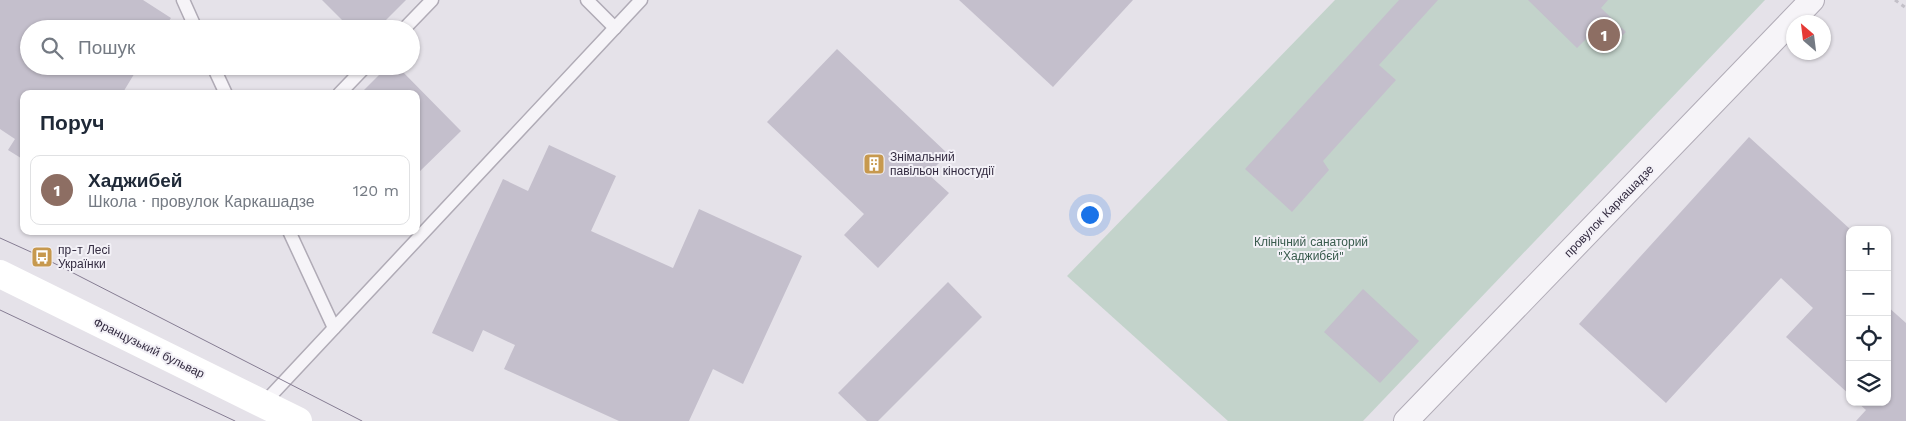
<!DOCTYPE html>
<html lang="uk">
<head>
<meta charset="utf-8">
<style>
  body { margin:0; font-family:"Work Sans",sans-serif; background:#f2f2f3; color:#1f2937 }
  .controls { position:absolute; right:15px; bottom:15px; display:grid; overflow:hidden; border-radius:10px; box-shadow:0 1px 4px #0004 }
  .controls button { width:45px; height:45px; display:grid; place-items:center; padding:0; border:0; border-bottom:1px solid #e0e1e3; background:#fff; color:#1f2937; font:25px sans-serif }
  .compass { position:absolute; left:1786px; top:15px; width:45px; height:45px; border-radius:50%; background:#fff; box-shadow:0 1px 4px #0004; rotate:332deg }
  .you { position:absolute; left:1089px; top:214px; width:18px; height:18px; margin:-12px; border:4px solid #fff; border-radius:50%; background:#1a73e8; box-shadow:0 0 0 8px #1a73e833 }
  .badge { display:grid; place-items:center; width:32px; height:32px; border-radius:50%; background:#2563eb; color:#fff; font-size:16px; font-weight:700 }
  .pin { position:absolute; translate:-50% -50%; border:2px solid #fff; box-shadow:0 1px 5px #0006 }
  .list { margin:0; padding:0; list-style:none }
  h2 { display:flex; justify-content:space-between; align-items:center; height:65px; margin:0; padding:0 20px; font-size:21px }
  h2 small { font-size:16px; font-weight:400; color:#747a83 }
  .list li { display:grid; grid-template-columns:32px 1fr auto; gap:15px; align-items:center; box-sizing:border-box; height:70px; margin:0 10px 10px; padding:0 10px; border:1px solid #e0e1e3; border-radius:10px }
  .list b { display:block; font-size:19px; white-space:nowrap }
  .list p { margin:0; font-size:16px; white-space:nowrap; color:#747a83 }
  .list em { font-size:16px; font-style:normal; color:#747a83 }
  .icon { flex:none; width:28px; height:28px; fill:none; stroke:currentColor; stroke-width:2; stroke-linecap:round; stroke-linejoin:round }
  .map { position:relative; flex:none; width:1906px; height:421px; overflow:hidden }
  .search { position:absolute; background:#fff; box-shadow:0 1px 4px #0004; left:20px; top:20px; width:400px; height:55px; display:flex; align-items:center; gap:12px; box-sizing:border-box; padding:0 18px; border-radius:28px; color:#747a83; font-size:19px }
  .panel { position:absolute; background:#fff; box-shadow:0 1px 4px #0004; left:20px; top:90px; width:400px; height:145px; border-radius:10px }
  .map>svg:first-child { display:block }
</style>
</head>
<body>
<div class="map">
<svg width="1906" height="421" viewBox="0 0 1906 421">
  <rect width="100%" height="100%" fill="#e5e2e9"/>
  <path fill="#c3d3cb" d="M1335,0H1765L1363,421H1228L1067,276Z"/>
  <g fill="#c4bfcc">
    <path d="M0,0H143L171,18L163,29H29V66H139L122,94H24V160L8,150L15,139L0,129Z"/>
    <path d="M322,0H406L377,29H351Z"/>
    <path d="M959,0H1133L1053,87Z"/>
    <path d="M1399,0H1438L1379,65L1396,80L1323,161L1329,170L1292,212L1245,169Z"/>
    <path d="M1528,0H1608L1601,8L1626,32L1603,54L1587,38L1577,48Z"/>
    <path d="M837,49L948,154L928,174L949,193L878,268L844,235L864,214L767,122Z"/>
    <path d="M388,66H397L461,131L416,175V94H360Z"/>
    <path d="M1749,137L1850,229V395L1786,337L1813,308L1781,278L1666,403L1579,324Z"/>
    <path d="M549,145L616,176L591,231L673,268L699,209L802,256L743,384L713,369L689,421H619L504,369L515,345L483,330L473,352L432,333L503,179L528,191Z"/>
    <path d="M948,282L982,317L878,421H867L838,393Z"/>
    <path d="M1363,289L1419,341L1380,383L1324,332Z"/>
    <path d="M1887,306L1906,323V421H1856L1866,410L1857,402H1887Z"/>
  </g>
  <g fill="none" stroke-linecap="round" stroke-linejoin="round">
    <g stroke="#b0abb6" stroke-width="15">
      <g id="lane">
        <path d="M183,0L196,29"/>
        <path d="M587,0L615,28"/>
        <path d="M404,29L432,0"/>
        <path d="M213,66L226,94"/>
        <path d="M339,94L366,66"/>
        <path d="M289,231L334,328"/>
        <path d="M263,404L641,0"/>
      </g>
    </g>
    <g stroke="#b0abb6" stroke-width="26">
      <path id="street" d="M1406,421L1812,0"/>
    </g>
    <path stroke="#c3c0c8" stroke-width="3" stroke-dasharray="4 4" stroke-linecap="butt" d="M1895,0L1906,8"/>
    <use href="#lane" stroke="#f6f4f8" stroke-width="12"/>
    <use href="#street" stroke="#f6f4f8" stroke-width="24"/>
    <path stroke="#fff" stroke-width="28" d="M0,274L298,421"/>
    <g stroke="#857c92" stroke-width="1">
      <path d="M0,238L42,257L362,421"/>
      <path d="M0,310L235,421"/>
    </g>
  </g>
  <defs>
    <g id="building-square" transform="scale(1.125)"><rect x="-9" y="-9" width="18" height="18" rx="4" fill="#c7994e" stroke="#f3f1f7"/><path d="M-4-6H4V6H1V3H-1V6H-4ZM-2.5-4.3h1.7v1.8h-1.7ZM.8-4.3h1.7v1.8H.8ZM-2.5-1h1.7V.8h-1.7ZM.8-1h1.7V.8H.8Z" fill="#fff"/></g>
    <g id="bus-square" transform="scale(1.125)"><rect x="-9" y="-9" width="18" height="18" rx="4" fill="#c7994e" stroke="#f3f1f7"/><path d="M-5-6H5V4H4V6H2V4H-2V6H-4V4H-5ZM-3.5-4V0h7V-4ZM-3.5 1.2v1.5H-2V1.2ZM2 1.2v1.5H3.5V1.2Z" fill="#fff"/></g>
  </defs>
  <g fill-rule="evenodd">
    <use href="#building-square" x="874" y="164"/>
    <use href="#bus-square" x="42" y="257"/>
  </g>
  <g text-anchor="middle" dominant-baseline="central" stroke-width="4" stroke-linejoin="round" paint-order="stroke">
    <g font-size="12" fill="#332b40" stroke="#f3f1f7" text-anchor="start">
      <text x="890" y="157">Знімальний<tspan x="890" dy="14">павільон кіностудії</tspan></text>
      <text x="58" y="250">пр-т Лесі<tspan x="58" dy="14">Українки</tspan></text>
    </g>
    <g font-size="12" fill="#332b40" stroke="#f3f1f7">
      <text transform="translate(1609 211) rotate(-46)">провулок Каркашадзе</text>
      <text transform="translate(149 348) rotate(26)">Французький бульвар</text>
    </g>
    <g font-size="12" fill="#395b4d" stroke="#f3f1f7">
      <text x="1311" y="242">Клінічний санаторий<tspan x="1311" dy="14">"Хаджибєй"</tspan></text>
    </g>
  </g>
</svg>
<div class="controls">
<button>+</button>
<button>−</button>
<button><svg class="icon" aria-label="locate" viewBox="0 0 24 24"><circle cx="12" cy="12" r="6"/><path d="M12 2v4M12 18v4M2 12h4M18 12h4"/></svg></button>
<button><svg class="icon" aria-label="layers" viewBox="0 0 24 24"><path d="M12 4l9 5-9 5-9-5zM3 14l9 5 9-5"/></svg></button>
</div>
<svg class="compass" viewBox="-18 -18 36 36"><path d="M0-13l5 13h-10z" fill="#e53935"/><path d="M0 13l5-13h-10z" fill="#747a83"/></svg>
<div class="you"></div>
<div class="pin badge" style="left:1604px;top:35px;background:#8d6e63">1</div>
<div class="search"><svg class="icon" aria-label="search" viewBox="0 0 24 24"><circle cx="10" cy="10" r="6"/><path d="M15 15l6 6"/></svg>Пошук</div>
<section class="panel">
<h2>Поруч<small></small></h2>
<ul class="list">
<li><span class="badge" style="background:#8d6e63">1</span><div><b>Хаджибей</b><p>Школа · провулок Каркашадзе</p></div><em>120 m</em></li>
</ul>
</section>
</div>
</body>
</html>
